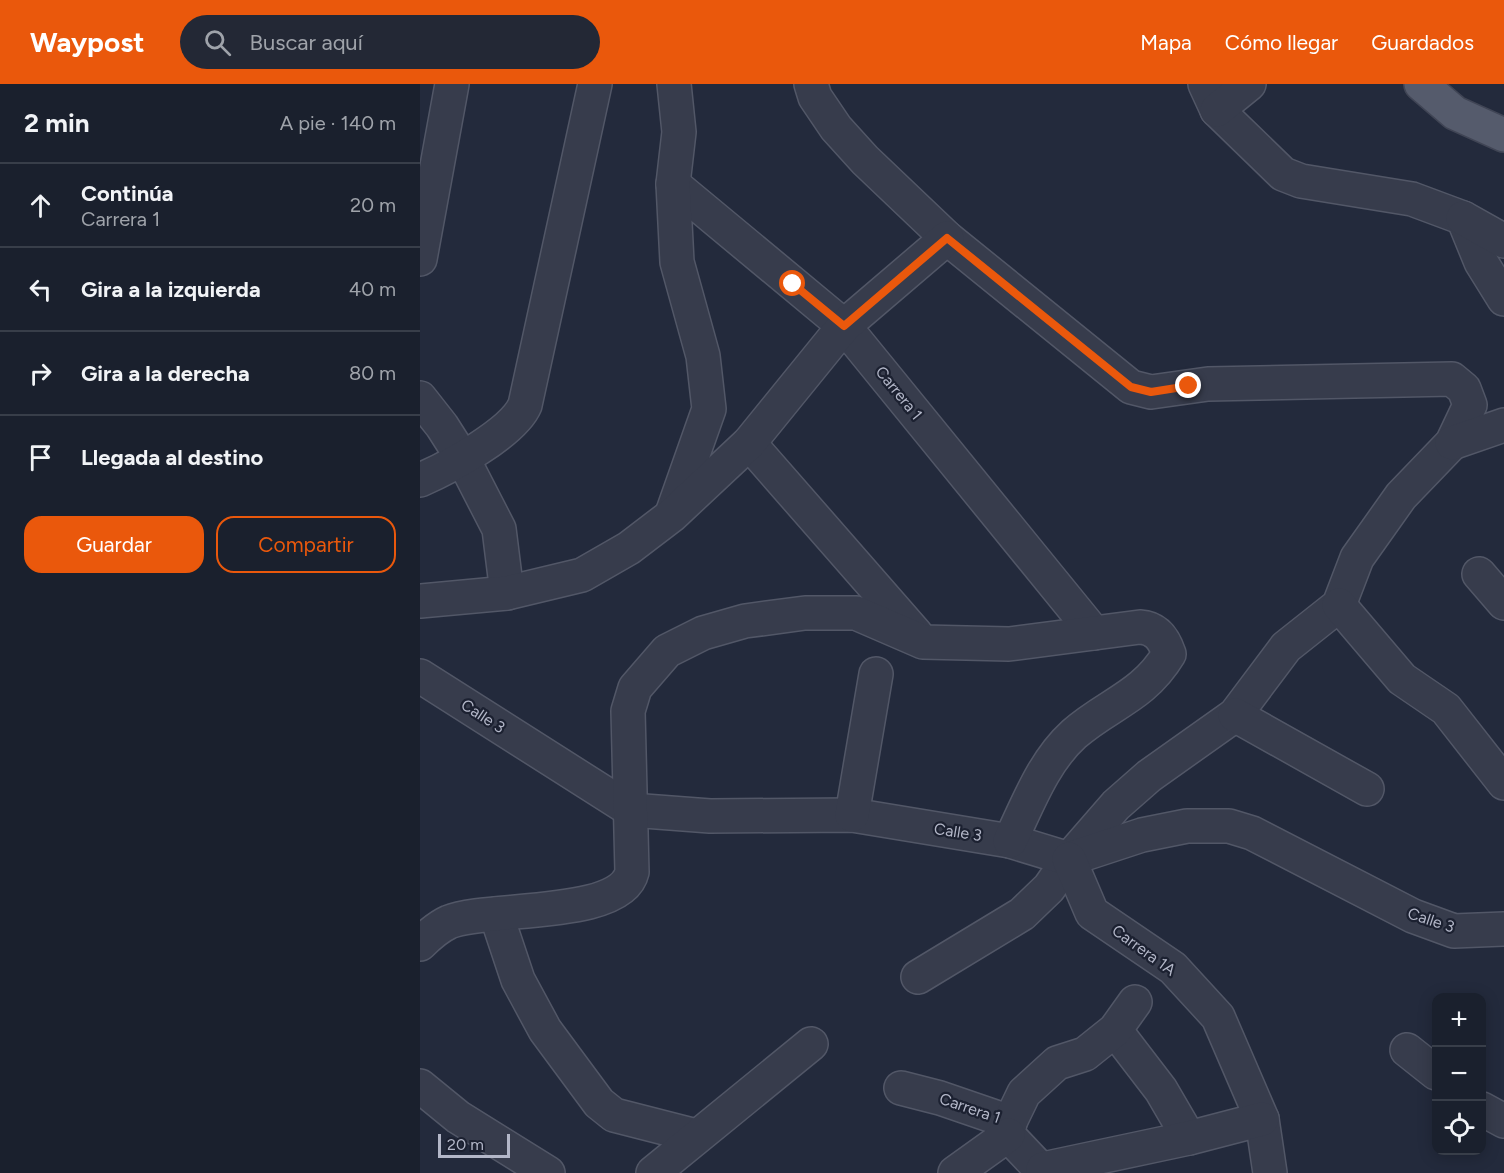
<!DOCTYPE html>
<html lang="es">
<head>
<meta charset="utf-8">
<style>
  body { margin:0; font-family:Figtree,sans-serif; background:#232835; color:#f1f3f6 }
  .controls { position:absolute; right:18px; bottom:18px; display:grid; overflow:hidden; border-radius:12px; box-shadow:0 3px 15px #0003 }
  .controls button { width:54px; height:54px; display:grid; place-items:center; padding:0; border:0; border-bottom:2px solid #383e49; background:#1a202d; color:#f1f3f6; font:30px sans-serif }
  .scale { position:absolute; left:18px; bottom:15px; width:72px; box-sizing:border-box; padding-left:6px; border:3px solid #b3b7c8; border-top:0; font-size:16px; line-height:21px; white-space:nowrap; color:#b3b7c8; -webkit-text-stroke:4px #1c2131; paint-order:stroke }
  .stop { position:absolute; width:18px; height:18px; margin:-14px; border:4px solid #ea580c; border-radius:50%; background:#fff }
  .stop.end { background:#ea580c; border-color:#fff; box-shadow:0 2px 6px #0008 }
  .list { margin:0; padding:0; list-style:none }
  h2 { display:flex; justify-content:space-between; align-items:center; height:78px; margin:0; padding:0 24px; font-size:26px }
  h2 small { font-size:20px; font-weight:400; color:#9fa3aa }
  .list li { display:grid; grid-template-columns:39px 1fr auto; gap:18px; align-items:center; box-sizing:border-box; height:84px; padding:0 24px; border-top:2px solid #383e49 }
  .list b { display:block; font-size:22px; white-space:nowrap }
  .list p { margin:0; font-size:20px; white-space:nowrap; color:#9fa3aa }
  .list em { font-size:20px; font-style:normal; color:#9fa3aa }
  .actions { display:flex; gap:12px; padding:18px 24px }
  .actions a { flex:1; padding:14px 0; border:2px solid #ea580c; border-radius:18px; text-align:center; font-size:21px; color:#ea580c }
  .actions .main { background:#ea580c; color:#fff }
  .icon { flex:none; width:33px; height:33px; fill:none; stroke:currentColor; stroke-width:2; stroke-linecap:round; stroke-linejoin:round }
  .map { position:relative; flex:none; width:1084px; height:1089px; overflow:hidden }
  header { display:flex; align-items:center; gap:36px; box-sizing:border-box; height:84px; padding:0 30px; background:#ea580c; color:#fff }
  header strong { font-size:28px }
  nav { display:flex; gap:33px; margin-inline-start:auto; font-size:21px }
  .search { width:420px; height:54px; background:#232835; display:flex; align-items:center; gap:15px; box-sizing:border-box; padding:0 21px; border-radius:33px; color:#9fa3aa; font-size:22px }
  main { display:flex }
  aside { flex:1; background:#1a202d }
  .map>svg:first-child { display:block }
</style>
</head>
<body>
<header>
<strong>Waypost</strong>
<div class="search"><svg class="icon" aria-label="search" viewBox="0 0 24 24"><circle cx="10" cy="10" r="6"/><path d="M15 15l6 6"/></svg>Buscar aquí</div>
<nav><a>Mapa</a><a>Cómo llegar</a><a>Guardados</a></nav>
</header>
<main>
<aside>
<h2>2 min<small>A pie · 140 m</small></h2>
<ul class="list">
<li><svg class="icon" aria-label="ahead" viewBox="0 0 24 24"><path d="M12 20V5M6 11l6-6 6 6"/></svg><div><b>Continúa</b><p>Carrera 1</p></div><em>20 m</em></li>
<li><svg class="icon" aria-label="left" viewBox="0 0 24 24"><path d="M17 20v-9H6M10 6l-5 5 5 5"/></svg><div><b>Gira a la izquierda</b></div><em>40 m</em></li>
<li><svg class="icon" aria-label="right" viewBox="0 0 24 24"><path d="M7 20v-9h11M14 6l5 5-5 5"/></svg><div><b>Gira a la derecha</b></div><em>80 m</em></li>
<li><svg class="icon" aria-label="arrive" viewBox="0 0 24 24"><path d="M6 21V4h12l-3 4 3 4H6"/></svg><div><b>Llegada al destino</b></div></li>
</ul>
<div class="actions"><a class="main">Guardar</a><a>Compartir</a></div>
</aside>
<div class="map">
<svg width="1084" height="1089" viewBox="0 0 1084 1089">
  <rect width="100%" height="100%" fill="#232a3c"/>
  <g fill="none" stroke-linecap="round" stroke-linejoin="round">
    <g stroke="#525767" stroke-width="36">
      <g id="minor">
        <path d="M391,0L395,13L416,44L445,76L527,154L711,303L731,308L788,300L1032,295L1044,305L1050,321L1032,359L981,412L937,474L919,521L866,563L815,631L729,692L696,721L649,775L629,804L602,830L498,893"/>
        <path d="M785,0L797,26L863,90L881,97L992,115L1043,134L1061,178L1084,215"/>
        <path d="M797,26L829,0"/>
        <path d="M253,100L424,242L674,549"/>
        <path d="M1043,134L1084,157"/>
        <path d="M0,175L32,0"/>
        <path d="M0,314L22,342L43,375L79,445L87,509"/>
        <path d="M329,359L496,550"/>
        <path d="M1032,359L1084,341"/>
        <path d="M0,396C28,384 93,349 105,321L175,0"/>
        <path d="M253,427L289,325L283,272L257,178L253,100L259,48L254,0"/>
        <path d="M1059,490L1084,519"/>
        <path d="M0,517L87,509L162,491L209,464L251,432L329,359L424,242L527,154"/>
        <path d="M919,521L982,595L1026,625L1084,699"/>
        <path d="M0,592L211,726L290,732L432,731L590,757L649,775L722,751L767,742H809L832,749L993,832L1034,847L1084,845"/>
        <path d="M815,631L947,705"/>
        <path d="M432,731L456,590"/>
        <path d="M649,775L672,829L753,884L798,933L842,1035L850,1089"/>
        <path d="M76,830L98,896L125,946L179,1019L194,1031L276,1052"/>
        <path d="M0,860C8,852 18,843 29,838C67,822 201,835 212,788L208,627L215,604L247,567L283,549L325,537L385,529H436L503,558L589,560L720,543C737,544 744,555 749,570C723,613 688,620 654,650C623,678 608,720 590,757"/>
        <path d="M695,946L741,1006L769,1054"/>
        <path d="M987,966L1016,989"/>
        <path d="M0,1002L38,1033L128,1089"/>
        <path d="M481,1004L520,1014L590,1038L588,1051L624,1089"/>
        <path d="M1062,1025L1084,1037"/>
        <path d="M590,1038L604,1009L637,979L665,970L695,946L715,918"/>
        <path d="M623,1085L769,1054L842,1035"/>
        <path d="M233,1089L391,960"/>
        <path d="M535,1089L588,1051"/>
      </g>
    </g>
    <g stroke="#404555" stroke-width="36">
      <path id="major" d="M1001,0L1035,29L1084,51"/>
    </g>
    <use href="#minor" stroke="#373c4c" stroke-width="33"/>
    <use href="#major" stroke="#555b6c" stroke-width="33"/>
  </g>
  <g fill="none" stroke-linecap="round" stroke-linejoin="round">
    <path stroke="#ea580c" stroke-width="8" d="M373,200L424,242L527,154L711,303L731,308L769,302"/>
  </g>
  <g text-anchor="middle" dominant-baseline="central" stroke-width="4.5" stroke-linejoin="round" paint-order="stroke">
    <g font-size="16" fill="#b3b7c8" stroke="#1c2131">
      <text transform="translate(479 309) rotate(51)">Carrera 1</text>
      <text transform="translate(63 632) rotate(33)">Calle 3</text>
      <text transform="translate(538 748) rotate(9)">Calle 3</text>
      <text transform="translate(1011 836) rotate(18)">Calle 3</text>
      <text transform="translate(724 866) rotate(36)">Carrera 1A</text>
      <text transform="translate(550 1024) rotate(19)">Carrera 1</text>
    </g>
  </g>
</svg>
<div class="controls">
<button>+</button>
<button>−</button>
<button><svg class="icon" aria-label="locate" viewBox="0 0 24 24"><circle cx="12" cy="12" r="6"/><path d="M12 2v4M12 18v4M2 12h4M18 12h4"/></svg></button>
</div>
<div class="scale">20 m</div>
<div class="stop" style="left:373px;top:200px"></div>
<div class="stop end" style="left:769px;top:302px"></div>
</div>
</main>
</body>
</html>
